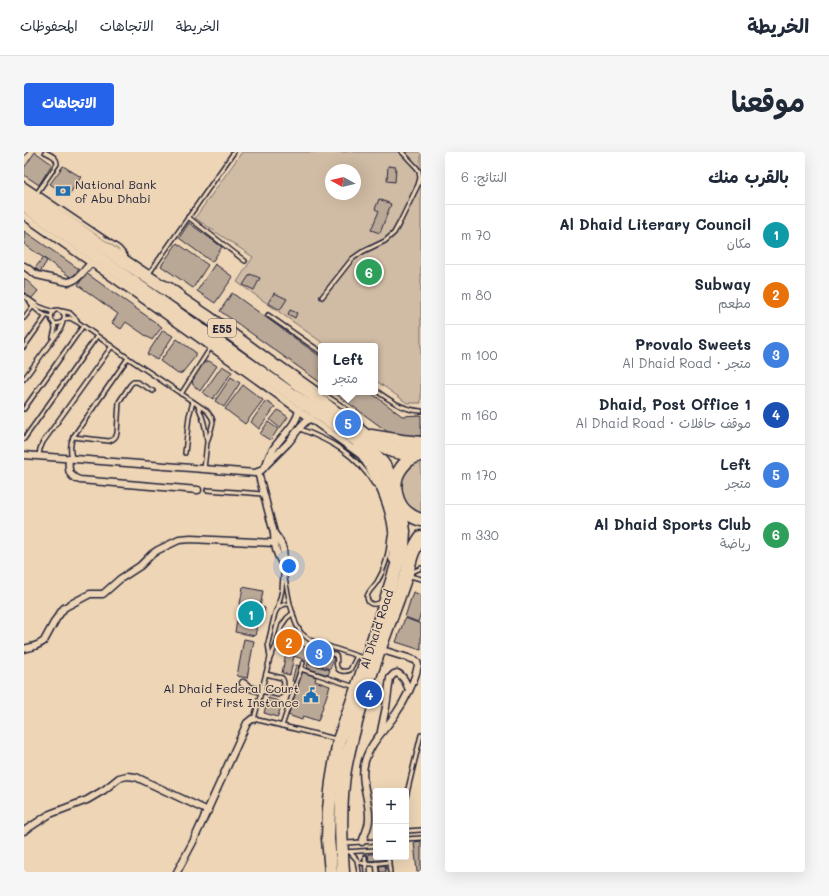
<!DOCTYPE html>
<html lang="ar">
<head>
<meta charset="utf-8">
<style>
  body { margin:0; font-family:Mali,"Playpen Sans Arabic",sans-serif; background:#f6f6f7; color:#1f2937; direction:rtl }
  .controls { position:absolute; right:12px; bottom:12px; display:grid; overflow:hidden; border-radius:4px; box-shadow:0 4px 16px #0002 }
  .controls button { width:36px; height:36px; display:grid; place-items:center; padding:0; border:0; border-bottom:1px solid #e0e1e3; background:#fff; color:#1f2937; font:20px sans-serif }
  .compass { position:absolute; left:301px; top:12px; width:36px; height:36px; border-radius:50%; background:#fff; box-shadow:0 4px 16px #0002; rotate:278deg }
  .you { position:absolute; left:265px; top:414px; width:14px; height:14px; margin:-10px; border:3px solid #fff; border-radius:50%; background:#1a73e8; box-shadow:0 0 0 6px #1a73e833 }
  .badge { display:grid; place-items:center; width:26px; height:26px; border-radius:50%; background:#2563eb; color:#fff; font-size:13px; font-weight:700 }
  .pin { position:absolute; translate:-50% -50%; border:2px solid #fff; box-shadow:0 1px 4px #0006 }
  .popup { position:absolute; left:294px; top:191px; width:60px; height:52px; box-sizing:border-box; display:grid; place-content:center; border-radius:4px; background:#fff; filter:drop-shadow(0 1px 3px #0005); font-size:13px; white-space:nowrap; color:#747a83 }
  .popup b { font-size:15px; color:#1f2937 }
  .popup::after { content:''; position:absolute; left:50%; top:100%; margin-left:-8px; border:8px solid transparent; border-top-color:#fff }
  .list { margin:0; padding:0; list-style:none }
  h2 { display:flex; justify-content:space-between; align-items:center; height:52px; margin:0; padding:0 16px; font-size:17px }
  h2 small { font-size:13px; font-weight:400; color:#747a83 }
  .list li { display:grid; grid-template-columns:26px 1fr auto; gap:12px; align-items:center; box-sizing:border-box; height:60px; padding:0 16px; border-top:1px solid #e0e1e3 }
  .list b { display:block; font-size:15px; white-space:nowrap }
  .list p { margin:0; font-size:13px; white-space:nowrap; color:#747a83 }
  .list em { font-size:13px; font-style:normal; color:#747a83 }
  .map { position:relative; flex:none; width:397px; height:720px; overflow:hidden; direction:ltr; border-radius:4px }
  header { display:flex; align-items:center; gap:24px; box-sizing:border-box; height:56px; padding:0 20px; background:#fff; border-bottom:1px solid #e0e1e3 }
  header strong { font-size:19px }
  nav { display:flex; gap:22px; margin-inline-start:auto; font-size:14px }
  .intro { display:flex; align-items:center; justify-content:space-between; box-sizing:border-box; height:96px; padding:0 24px }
  h1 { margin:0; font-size:28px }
  .button { padding:10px 18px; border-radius:4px; background:#2563eb; color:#fff; font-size:14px; font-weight:700 }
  main { display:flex; gap:24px; padding:0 24px }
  aside { flex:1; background:#fff; border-radius:4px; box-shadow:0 4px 16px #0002 }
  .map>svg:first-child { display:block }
</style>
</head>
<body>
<header>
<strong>الخريطة</strong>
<nav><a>الخريطة</a><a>الاتجاهات</a><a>المحفوظات</a></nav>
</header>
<div class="intro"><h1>موقعنا</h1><a class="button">الاتجاهات</a></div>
<main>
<aside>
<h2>بالقرب منك<small>النتائج: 6</small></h2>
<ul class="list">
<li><span class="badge" style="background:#0f9aa8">1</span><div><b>Al Dhaid Literary Council</b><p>مكان</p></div><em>70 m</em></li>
<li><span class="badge" style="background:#e8710a">2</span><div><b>Subway</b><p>مطعم</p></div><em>80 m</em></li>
<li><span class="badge" style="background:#3f7fe0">3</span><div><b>Provalo Sweets</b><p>متجر · Al Dhaid Road</p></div><em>100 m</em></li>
<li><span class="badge" style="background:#1a4fb4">4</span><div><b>Dhaid, Post Office 1</b><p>موقف حافلات · Al Dhaid Road</p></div><em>160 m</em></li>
<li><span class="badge" style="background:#3f7fe0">5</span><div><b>Left</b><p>متجر</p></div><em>170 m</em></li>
<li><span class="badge" style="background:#2e9e5b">6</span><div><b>Al Dhaid Sports Club</b><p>رياضة</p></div><em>330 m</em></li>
</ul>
</aside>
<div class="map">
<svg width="397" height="720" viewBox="0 0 397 720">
  <rect width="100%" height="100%" fill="#edd5b5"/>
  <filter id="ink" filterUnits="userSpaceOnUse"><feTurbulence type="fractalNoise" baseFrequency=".025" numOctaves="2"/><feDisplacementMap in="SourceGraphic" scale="8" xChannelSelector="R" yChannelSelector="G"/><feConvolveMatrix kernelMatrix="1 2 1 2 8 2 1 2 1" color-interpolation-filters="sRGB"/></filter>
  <g filter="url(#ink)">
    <g fill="#d0bba4" stroke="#796e70" fill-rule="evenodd">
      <path d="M218,0H397V251H383L351,228V194H303L213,130L229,105L171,66ZM307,18H331V42H307Z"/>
      <path d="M397,307V361C378,355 370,331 384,316C388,312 392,310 397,307Z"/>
    </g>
    <g fill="#baa897" stroke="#22223b">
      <path d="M11,0L28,12L15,33L0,23V16Z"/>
      <path d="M39,14L57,25L44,44L26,32Z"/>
      <path d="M364,14L372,15L371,30L363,29Z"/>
      <path d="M355,47L367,52L356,81L347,78L355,59L351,57Z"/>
      <path d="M165,71L198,95L188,110L155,86Z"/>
      <path d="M0,79L55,117L48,126L0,92Z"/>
      <path d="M153,91L184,113L169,136L137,114Z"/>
      <path d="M19,106L23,109L16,120L11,116Z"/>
      <path d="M191,112L209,125L191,151L173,139Z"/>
      <path d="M62,121L138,175L128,188L102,170L97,177L88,171L94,162L54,133Z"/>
      <path d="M226,122L236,126L230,138L219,133Z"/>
      <path d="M0,126L14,139L7,147L0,140Z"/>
      <path d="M208,141L297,205V231L196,159Z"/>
      <path d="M250,141L263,147L256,158L244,151Z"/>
      <path d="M266,158L273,161L271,166L264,162Z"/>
      <path d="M139,178L149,184L133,208L123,202Z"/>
      <path d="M153,187L171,200V205L158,221L154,222L136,209Z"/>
      <path d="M185,209L193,214L176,239L169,233L168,227L179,211Z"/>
      <path d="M198,214L208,220L189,247L179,241Z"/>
      <path d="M207,225L216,231L200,255L191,249Z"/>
      <path d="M219,233L239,248L221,272L201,257Z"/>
      <path d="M309,240H346L378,264L397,263V284L371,285Z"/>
      <path d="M242,249L251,255L235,277L227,270Z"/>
      <path d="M254,258L264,265L256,276L246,268Z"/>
      <path d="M244,270L254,277L248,286L246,288L236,282Z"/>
      <path d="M219,435L239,439L236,455L241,456L238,470L234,469L231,484L211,480Z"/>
      <path d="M389,440L397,443V461L394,470L381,465Z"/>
      <path d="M381,466L397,472V498L372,490Z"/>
      <path d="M262,482L270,484L274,490L279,494L310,506L306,517L270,504L266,523L258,521L262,501L256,499Z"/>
      <path d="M220,487L230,489L223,526L213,524Z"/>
      <path d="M284,511L306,518L304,523L283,516Z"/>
      <path d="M272,513L275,514L272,530L268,529Z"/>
      <path d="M278,520L292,525L291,529L306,534L294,569L279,564L278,568L264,563Z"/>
      <path d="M244,546L258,550L254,565L240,561Z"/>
      <path d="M397,689V720H393L390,690Z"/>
      <path d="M344,702H352V705H360V708L345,709Z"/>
      <path d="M361,713L362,720H356L355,714Z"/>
    </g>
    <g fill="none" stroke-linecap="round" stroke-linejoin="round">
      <g stroke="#22223b" stroke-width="6">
        <g id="lane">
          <path d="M0,1L1,0"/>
          <path d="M0,32L95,96L101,103L102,105"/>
          <path d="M13,41L33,12C33,5 27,3 21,0"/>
          <path d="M164,65L221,109"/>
          <path d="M124,123L210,0"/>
          <path d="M140,130L147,133L159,142"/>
          <path d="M0,144L14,154L29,160"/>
          <path d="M298,145L328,107L338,100L361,89L370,81L376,70L394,33L396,26L395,19L393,16L378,0"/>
          <path d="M6,150C11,158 17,163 27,165"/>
          <path d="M38,159L46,161L53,168"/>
          <path d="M244,163L297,200"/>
          <path d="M0,166L9,154"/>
          <path d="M40,167L46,166L55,171L104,206L183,259L188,266L189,270L187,278L183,290L180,317"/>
          <path d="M29,185L31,177L30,171"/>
          <path d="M0,195L22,164"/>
          <path d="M256,211L297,240"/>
          <path d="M0,227L36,178C38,173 41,167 40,162C26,147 21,179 38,170"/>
          <path d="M351,238C366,248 378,258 397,259"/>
          <path d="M297,240C310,249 331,260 338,275"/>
          <path d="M157,242L187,195"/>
          <path d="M174,254C179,265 182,276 183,289"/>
          <path d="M0,257L59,174"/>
          <path d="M274,276C307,289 331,301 350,332"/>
          <path d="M49,285L85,289C89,288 92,286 93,281L95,250L106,233L109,230H113L129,239"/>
          <path d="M0,287L73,184"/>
          <path d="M161,301L165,264L169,250"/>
          <path d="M15,304L16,297L19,290L88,194"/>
          <path d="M48,306C46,299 46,292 49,285L104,206"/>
          <path d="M183,338L239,342"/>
          <path d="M258,411L266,452L272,472L277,481L286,488L339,506"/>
          <path d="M386,421L397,416"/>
          <path d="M386,424L397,427"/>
          <path d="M358,450C351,453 344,454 343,445C344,439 350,435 353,430C362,416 365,401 366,384"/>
          <path d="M254,455L258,438L259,423"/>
          <path d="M269,461L263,466L258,473L252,494L246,506L230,567L312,587"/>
          <path d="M290,490C292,493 295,497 299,499C302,501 307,501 311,503C315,506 311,510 313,515C314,520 322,520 326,518L333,504"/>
          <path d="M246,506L244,491L251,461C255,453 259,452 266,452"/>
          <path d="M277,517L331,535"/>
          <path d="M237,539L254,543C259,541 262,530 258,526L242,522"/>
          <path d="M258,574L279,511"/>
          <path d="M382,645L397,583"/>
          <path d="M382,679L397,678"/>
          <path d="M382,687L397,686"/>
          <path d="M320,691H323L352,689"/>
          <path d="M320,700L352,698"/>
          <path d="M326,700L333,708L335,720"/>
          <path d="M341,705L342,720"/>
          <path d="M364,705L366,720"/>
          <path d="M334,710C343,714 355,711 365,710"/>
          <path d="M352,711L353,720"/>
        </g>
      </g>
      <g stroke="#22223b" stroke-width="9">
        <g id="street">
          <path d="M0,64L187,195L337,303"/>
          <path d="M0,114L13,123L44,130C54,129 60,118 67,111"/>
          <path d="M0,303L231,321C238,320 239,316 243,312C250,305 257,298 263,292C272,283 275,272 287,266"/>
          <path d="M45,306C44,316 44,325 56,328L174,338"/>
          <path d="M243,310C249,289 272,277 275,258"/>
          <path d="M234,320L250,381C250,392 252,402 258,411"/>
          <path d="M250,381C258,391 262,399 258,411"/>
          <path d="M0,497C7,495 14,494 20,489L32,467L40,456L45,453L66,442H79L96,427L116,414L128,402L134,398L155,388L167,387L250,391"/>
          <path d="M219,531L226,536L237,539"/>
          <path d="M357,579L362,555L366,526L370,522L373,521C380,524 382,531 385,538"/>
          <path d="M0,679L26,662L63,648L80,638L95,626L103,624L112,625L184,659"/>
          <path d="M338,690C341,682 345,675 345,667C346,647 335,629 341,609C346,591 361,578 371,563C381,549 391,529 394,513L393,510L391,508L355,497"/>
          <path d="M153,720L169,690L223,571L228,567H230"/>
        </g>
      </g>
      <g stroke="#22223b" stroke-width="15">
        <g id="highway">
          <path d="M0,40L104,112L185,166L260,221L341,283L357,293L368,299L378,301H397"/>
          <path d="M0,53L345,297C360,311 364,317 371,337"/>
          <path d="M347,284L378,289L397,291"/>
          <path d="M335,295C358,327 376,366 371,406"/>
          <path d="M396,303C389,305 382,309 378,315C366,330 371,355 388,364C391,366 394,367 397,368"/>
          <path d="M307,720L304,687L305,657L308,630L315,588L343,507L379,394L380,379L376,353"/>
          <path d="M319,720C317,691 316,662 319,632C321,610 327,589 333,567C344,526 359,487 374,447C377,438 380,430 383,421C386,409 389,396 397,385"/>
        </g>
      </g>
      <use href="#lane" stroke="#edd5b5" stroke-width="3"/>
      <use href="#street" stroke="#edd5b5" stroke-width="6"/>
      <use href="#highway" stroke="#edd5b5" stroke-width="12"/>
    </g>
  </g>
  <defs>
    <g id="bank-bare" transform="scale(1.2)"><path d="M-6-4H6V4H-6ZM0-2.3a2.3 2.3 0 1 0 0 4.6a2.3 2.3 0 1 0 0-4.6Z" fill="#1f6fb2" stroke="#edd5b5" stroke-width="2.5" paint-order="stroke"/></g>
    <g id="civic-bare" transform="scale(1.2)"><path d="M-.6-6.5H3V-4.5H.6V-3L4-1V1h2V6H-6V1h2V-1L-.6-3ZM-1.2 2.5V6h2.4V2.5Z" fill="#1f6fb2" stroke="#edd5b5" stroke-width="2.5" paint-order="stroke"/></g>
  </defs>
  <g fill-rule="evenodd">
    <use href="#bank-bare" x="39" y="39"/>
    <use href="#civic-bare" x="287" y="543"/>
  </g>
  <g text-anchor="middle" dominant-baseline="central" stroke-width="3" stroke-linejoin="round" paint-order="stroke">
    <rect fill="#edd5b5" stroke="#5f5860" stroke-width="1" x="184" y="167" width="28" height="18" rx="3"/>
    <g font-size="11" font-weight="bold" fill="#22223b">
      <text x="198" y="176">E55</text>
    </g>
    <g font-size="12" fill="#22223b" stroke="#edd5b5" text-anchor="start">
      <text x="51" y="32">National Bank<tspan x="51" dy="14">of Abu Dhabi</tspan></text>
      <text x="275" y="536" text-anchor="end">Al Dhaid Federal Court<tspan x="275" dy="14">of First Instance</tspan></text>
    </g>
    <g font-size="12" fill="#22223b" stroke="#edd5b5">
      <text transform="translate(352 477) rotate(-72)">Al Dhaid Road</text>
    </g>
  </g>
</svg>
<div class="controls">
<button>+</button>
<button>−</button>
</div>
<svg class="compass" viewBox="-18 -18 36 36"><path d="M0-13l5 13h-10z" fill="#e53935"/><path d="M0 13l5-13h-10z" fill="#747a83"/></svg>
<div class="you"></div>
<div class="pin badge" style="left:227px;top:462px;background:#0f9aa8">1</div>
<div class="pin badge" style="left:265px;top:490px;background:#e8710a">2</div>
<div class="pin badge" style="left:295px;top:501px;background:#3f7fe0">3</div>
<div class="pin badge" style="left:345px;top:542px;background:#1a4fb4">4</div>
<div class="pin badge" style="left:324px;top:271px;background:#3f7fe0">5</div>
<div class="popup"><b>Left</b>متجر</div>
<div class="pin badge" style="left:345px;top:120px;background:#2e9e5b">6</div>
</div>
</main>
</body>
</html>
